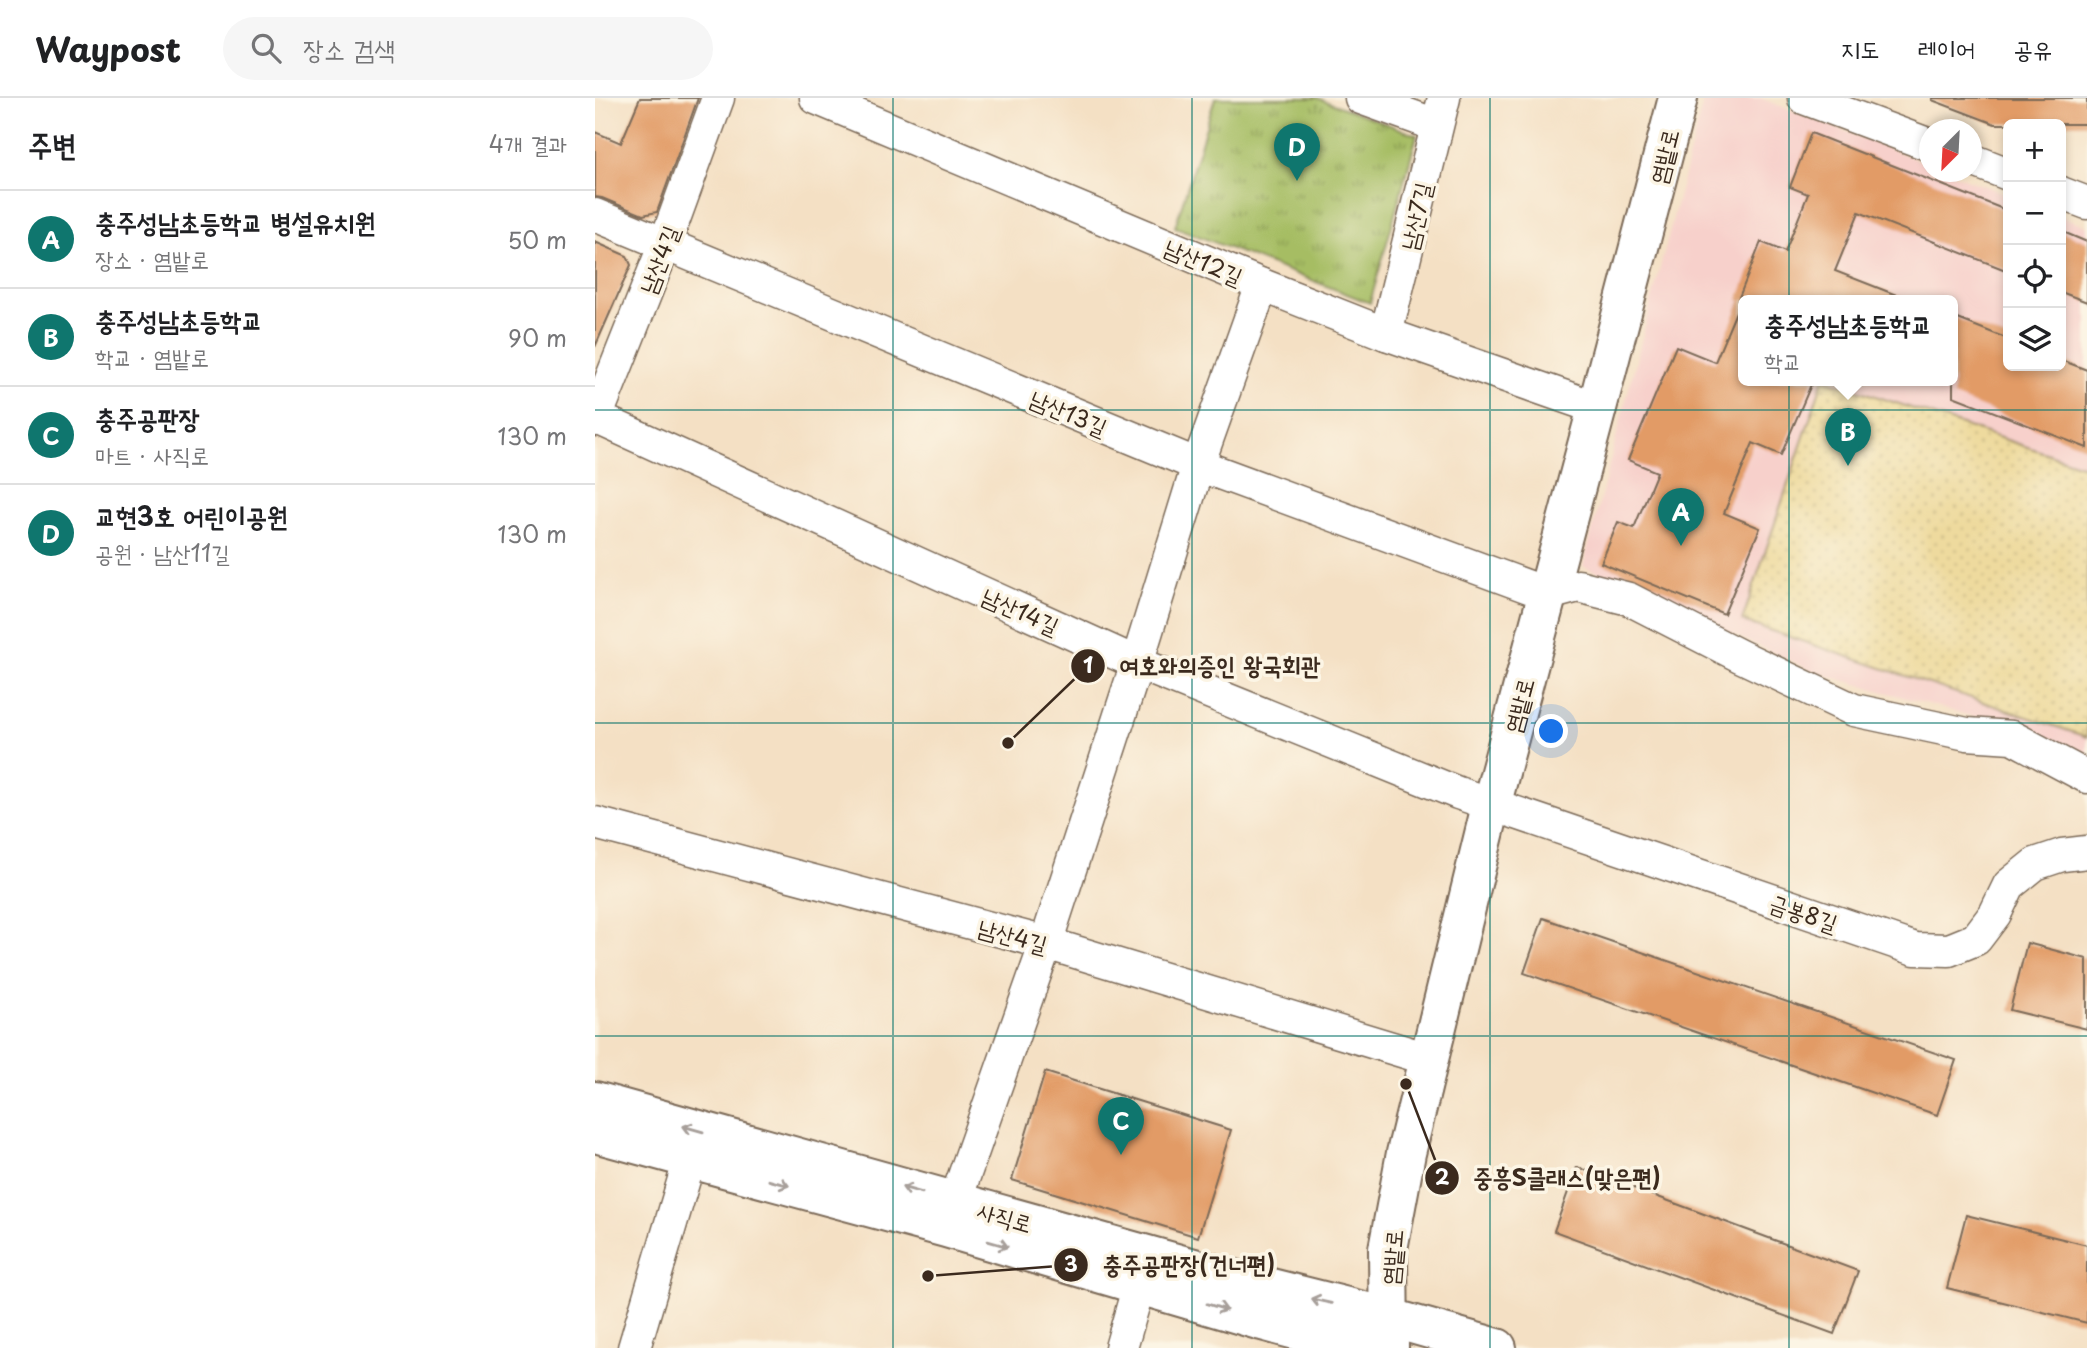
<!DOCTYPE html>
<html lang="ko">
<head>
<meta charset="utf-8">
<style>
  body { margin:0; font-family:"Playpen Sans","Poor Story",sans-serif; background:#f6f6f6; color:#202124 }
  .controls { position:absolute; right:21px; top:21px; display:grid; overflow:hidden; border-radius:10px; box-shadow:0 4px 10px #0003 }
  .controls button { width:63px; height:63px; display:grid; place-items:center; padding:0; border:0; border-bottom:2px solid #e0e0e0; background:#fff; color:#202124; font:35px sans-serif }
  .compass { position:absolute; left:1324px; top:21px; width:63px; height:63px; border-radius:50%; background:#fff; box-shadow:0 4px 10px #0003; rotate:204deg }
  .you { position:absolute; left:957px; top:634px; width:24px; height:24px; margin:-18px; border:5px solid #fff; border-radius:50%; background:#1a73e8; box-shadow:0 0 0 10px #1a73e833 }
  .badge { display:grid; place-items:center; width:46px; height:46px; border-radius:50%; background:#0f766e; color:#fff; font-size:23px; font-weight:700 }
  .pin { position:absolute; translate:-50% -58px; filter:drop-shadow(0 2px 4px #0008) }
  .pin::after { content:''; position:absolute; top:37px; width:24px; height:21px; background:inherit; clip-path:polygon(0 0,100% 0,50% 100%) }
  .popup { position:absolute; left:1143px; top:197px; width:220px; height:91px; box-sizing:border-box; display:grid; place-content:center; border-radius:10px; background:#fff; filter:drop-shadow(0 2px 5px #0005); font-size:23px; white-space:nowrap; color:#757577 }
  .popup b { font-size:26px; color:#202124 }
  .popup::after { content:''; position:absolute; left:50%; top:100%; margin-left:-14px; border:14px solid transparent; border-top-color:#fff }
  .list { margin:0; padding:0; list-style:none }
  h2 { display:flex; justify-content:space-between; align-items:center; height:91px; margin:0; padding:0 28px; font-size:30px }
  h2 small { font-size:23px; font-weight:400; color:#757577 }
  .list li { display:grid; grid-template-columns:46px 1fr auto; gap:21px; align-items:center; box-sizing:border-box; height:98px; padding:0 28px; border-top:2px solid #e0e0e0 }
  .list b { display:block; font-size:26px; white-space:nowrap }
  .list p { margin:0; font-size:23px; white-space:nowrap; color:#757577 }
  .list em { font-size:23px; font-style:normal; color:#757577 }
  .icon { flex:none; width:38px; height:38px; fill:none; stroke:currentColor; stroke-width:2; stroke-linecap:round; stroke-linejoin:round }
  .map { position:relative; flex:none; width:1492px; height:1250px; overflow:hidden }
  header { display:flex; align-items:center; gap:42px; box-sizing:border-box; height:98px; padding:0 35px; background:#fff; border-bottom:2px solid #e0e0e0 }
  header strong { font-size:33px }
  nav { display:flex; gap:38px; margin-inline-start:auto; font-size:24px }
  .search { width:490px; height:63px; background:#f6f6f6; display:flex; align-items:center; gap:18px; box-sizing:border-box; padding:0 24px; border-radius:38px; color:#757577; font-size:26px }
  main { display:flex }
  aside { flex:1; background:#fff }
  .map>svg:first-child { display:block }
</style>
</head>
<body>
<header>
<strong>Waypost</strong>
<div class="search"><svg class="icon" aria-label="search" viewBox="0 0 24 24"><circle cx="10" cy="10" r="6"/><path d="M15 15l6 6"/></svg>장소 검색</div>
<nav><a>지도</a><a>레이어</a><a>공유</a></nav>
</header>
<main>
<aside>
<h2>주변<small>4개 결과</small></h2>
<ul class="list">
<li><span class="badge">A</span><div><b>충주성남초등학교 병설유치원</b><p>장소 · 염밭로</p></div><em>50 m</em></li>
<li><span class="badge">B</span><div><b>충주성남초등학교</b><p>학교 · 염밭로</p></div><em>90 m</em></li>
<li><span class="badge">C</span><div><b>충주공판장</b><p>마트 · 사직로</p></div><em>130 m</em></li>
<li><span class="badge">D</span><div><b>교현3호 어린이공원</b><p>공원 · 남산11길</p></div><em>130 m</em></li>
</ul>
</aside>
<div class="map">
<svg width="1492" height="1250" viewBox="0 0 1492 1250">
  <defs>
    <pattern id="sand-dots" width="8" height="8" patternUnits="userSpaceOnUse" patternTransform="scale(1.75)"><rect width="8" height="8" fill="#eeda9e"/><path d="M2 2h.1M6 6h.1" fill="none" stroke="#cdbb88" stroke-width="1.8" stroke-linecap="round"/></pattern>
    <pattern id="park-tufts" width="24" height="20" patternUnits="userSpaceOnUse" patternTransform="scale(1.75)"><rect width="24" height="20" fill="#a6bd63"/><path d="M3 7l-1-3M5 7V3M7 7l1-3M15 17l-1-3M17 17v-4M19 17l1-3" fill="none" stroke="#889a51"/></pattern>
  </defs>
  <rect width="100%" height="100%" fill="#fcf5e5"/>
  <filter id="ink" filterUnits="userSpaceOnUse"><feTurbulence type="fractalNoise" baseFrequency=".0143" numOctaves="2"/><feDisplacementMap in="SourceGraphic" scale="14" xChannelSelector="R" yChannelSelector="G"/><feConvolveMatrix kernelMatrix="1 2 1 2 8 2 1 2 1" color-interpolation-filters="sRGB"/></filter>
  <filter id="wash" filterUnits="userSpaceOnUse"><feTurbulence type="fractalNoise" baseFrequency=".00686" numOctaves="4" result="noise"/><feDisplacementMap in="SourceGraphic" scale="28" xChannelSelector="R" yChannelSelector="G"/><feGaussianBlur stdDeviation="1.57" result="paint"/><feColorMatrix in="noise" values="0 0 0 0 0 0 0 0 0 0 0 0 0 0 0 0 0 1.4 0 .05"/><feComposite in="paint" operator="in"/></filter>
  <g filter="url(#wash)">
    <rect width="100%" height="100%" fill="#f4e0c4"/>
    <path fill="#f7d0cb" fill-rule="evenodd" d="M1109,0H1165L1334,66L1335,74H1353L1413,97V268H1466V118L1492,128V663L1383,620L1222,575L988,468ZM1148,202H1358V282H1148Z"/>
    <path fill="url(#sand-dots)" stroke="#94825e" stroke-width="2" d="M1228,282H1233L1492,369V639L1147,523Z"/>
    <path fill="url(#park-tufts)" stroke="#707440" stroke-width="2" d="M620,0H722L822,37L775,205L580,129Z"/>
    <g id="blocks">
      <g fill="#e29b66">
        <path d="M45,0H103L62,114L48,117L7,100L0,99V34L26,45Z"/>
        <path d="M1337,0H1492V26H1400L1337,2Z"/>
        <path d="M1216,35L1413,113V173L1264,114L1240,173L1309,200V202H1148V282H1218L1186,357L1158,345L1129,415L1165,430L1129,516L1006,465L1023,424L1039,430L1062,374L1033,362L1081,248L1120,264L1146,202H1143L1166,144L1190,154L1213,96L1195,89Z"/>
        <path d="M1466,133L1492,144V204L1466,194Z"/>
        <path d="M0,144L32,158L36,167L0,249Z"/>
        <path d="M1358,219L1413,241V268H1466V262L1492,272V350L1358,298Z"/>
        <path d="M948,820L1361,962L1342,1017L929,875Z"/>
        <path d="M1432,845L1492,861V931L1415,912Z"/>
        <path d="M450,974L636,1032L603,1139L417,1082Z"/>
        <path d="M982,1069L1263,1173L1239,1236L959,1133Z"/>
        <path d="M1371,1117L1492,1147V1225L1352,1190Z"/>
      </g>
    </g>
  </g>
  <g filter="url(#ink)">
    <use href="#blocks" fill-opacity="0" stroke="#7c6a58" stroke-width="2"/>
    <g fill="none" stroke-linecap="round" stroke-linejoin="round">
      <g stroke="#7c6a58" stroke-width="35">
        <g id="street">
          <path d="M221,0L667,187L791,236L1002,310"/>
          <path d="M766,0L841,27"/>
          <path d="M1209,0L1335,47"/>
          <path d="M1377,62L1413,76"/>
          <path d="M1466,95L1492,105"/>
          <path d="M0,117L603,367L953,496L983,488L1034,501L1145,558L1259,612L1372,636L1417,639L1492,679"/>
          <path d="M791,236L849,0"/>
          <path d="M0,319L542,565L863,695L1320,851L1354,852L1381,841L1400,816L1414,787L1440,766L1467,757L1492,754"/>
          <path d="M0,322L70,146L123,0"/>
          <path d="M0,725L451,845L833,961"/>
          <path d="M360,1104L451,845L542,565L603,367L667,187"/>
          <path d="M39,1250L95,1061"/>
          <path d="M526,1250L544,1187"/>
        </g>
      </g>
      <g stroke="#7c6a58" stroke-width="42">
        <g id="secondary">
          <path d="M0,1003L624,1177L792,1219L902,1250"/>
          <path d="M0,1035L351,1130L667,1223L768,1250"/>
          <path d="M794,1250L793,1151L811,1055L896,708L1002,310L1083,0"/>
        </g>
      </g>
      <use href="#street" stroke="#fff" stroke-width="32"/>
      <use href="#secondary" stroke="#fff" stroke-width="38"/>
    </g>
    <defs><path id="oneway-shaft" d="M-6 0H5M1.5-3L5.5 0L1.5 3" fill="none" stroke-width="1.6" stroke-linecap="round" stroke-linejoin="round" transform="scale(1.75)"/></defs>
    <g stroke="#a79f9a">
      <use href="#oneway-shaft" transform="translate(98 1031) rotate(-164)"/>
      <use href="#oneway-shaft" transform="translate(184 1085) rotate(15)"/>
      <use href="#oneway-shaft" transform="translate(317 1092) rotate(-164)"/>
      <use href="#oneway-shaft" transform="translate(403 1146) rotate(16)"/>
      <use href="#oneway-shaft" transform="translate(726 1203) rotate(-167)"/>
      <use href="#oneway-shaft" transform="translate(622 1209) rotate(17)"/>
    </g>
  </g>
  <path fill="none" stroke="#0f766e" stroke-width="2" stroke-opacity="0.55" d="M298,0V1250M597,0V1250M895,0V1250M1194,0V1250M0,312H1492M0,625H1492M0,938H1492"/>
  <g text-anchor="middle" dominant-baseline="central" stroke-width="7" stroke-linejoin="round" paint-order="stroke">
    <g font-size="23" fill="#3b2a1e" stroke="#fcf5e5">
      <text transform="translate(1068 58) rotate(-76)">염밭로</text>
      <text transform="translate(820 118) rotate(-77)">남산7길</text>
      <text transform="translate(63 161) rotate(-69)">남산4길</text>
      <text transform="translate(609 163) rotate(23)">남산12길</text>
      <text transform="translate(474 314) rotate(23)">남산13길</text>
      <text transform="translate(426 512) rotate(24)">남산14길</text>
      <text transform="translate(923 607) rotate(-75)">염밭로</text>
      <text transform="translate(1209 814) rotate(19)">금봉8길</text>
      <text transform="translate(418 837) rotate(15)">남산4길</text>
      <text transform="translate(410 1118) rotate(16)">사직로</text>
      <text transform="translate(796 1159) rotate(-85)">염밭로</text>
    </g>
  </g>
  <path fill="none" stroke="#3b2a1e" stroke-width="2.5" d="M413 645L493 568M811 986L847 1080M333 1178L476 1167"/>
  <g fill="#3b2a1e" stroke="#fcf5e5" stroke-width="2.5">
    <circle cx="413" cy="645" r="7"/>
    <circle cx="811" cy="986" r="7"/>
    <circle cx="333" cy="1178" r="7"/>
    <circle cx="493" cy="568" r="18"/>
    <circle cx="847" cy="1080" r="18"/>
    <circle cx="476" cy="1167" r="18"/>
  </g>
  <g font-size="21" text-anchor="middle" font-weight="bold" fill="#fff">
    <text x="493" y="575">1</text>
    <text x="847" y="1087">2</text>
    <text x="476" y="1174">3</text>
  </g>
  <g font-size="24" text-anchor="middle" font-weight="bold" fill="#3b2a1e" stroke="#fcf5e5" stroke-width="7" stroke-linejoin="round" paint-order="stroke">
    <text x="625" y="576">여호와의증인 왕국회관</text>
    <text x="972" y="1088">중흥S클래스(맞은편)</text>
    <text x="594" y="1175">충주공판장(건너편)</text>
  </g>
</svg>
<div class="controls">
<button>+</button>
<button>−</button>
<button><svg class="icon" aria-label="locate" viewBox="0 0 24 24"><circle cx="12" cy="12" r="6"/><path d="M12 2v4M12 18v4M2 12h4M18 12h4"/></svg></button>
<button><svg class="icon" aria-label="layers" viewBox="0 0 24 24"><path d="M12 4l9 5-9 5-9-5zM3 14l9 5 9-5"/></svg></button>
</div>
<svg class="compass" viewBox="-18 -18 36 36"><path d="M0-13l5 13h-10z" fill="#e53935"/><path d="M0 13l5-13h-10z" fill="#757577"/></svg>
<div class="you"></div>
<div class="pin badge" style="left:1086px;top:448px">A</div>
<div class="pin badge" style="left:1253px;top:368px">B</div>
<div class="popup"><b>충주성남초등학교</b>학교</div>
<div class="pin badge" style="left:526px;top:1057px">C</div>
<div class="pin badge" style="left:702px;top:83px">D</div>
</div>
</main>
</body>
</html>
